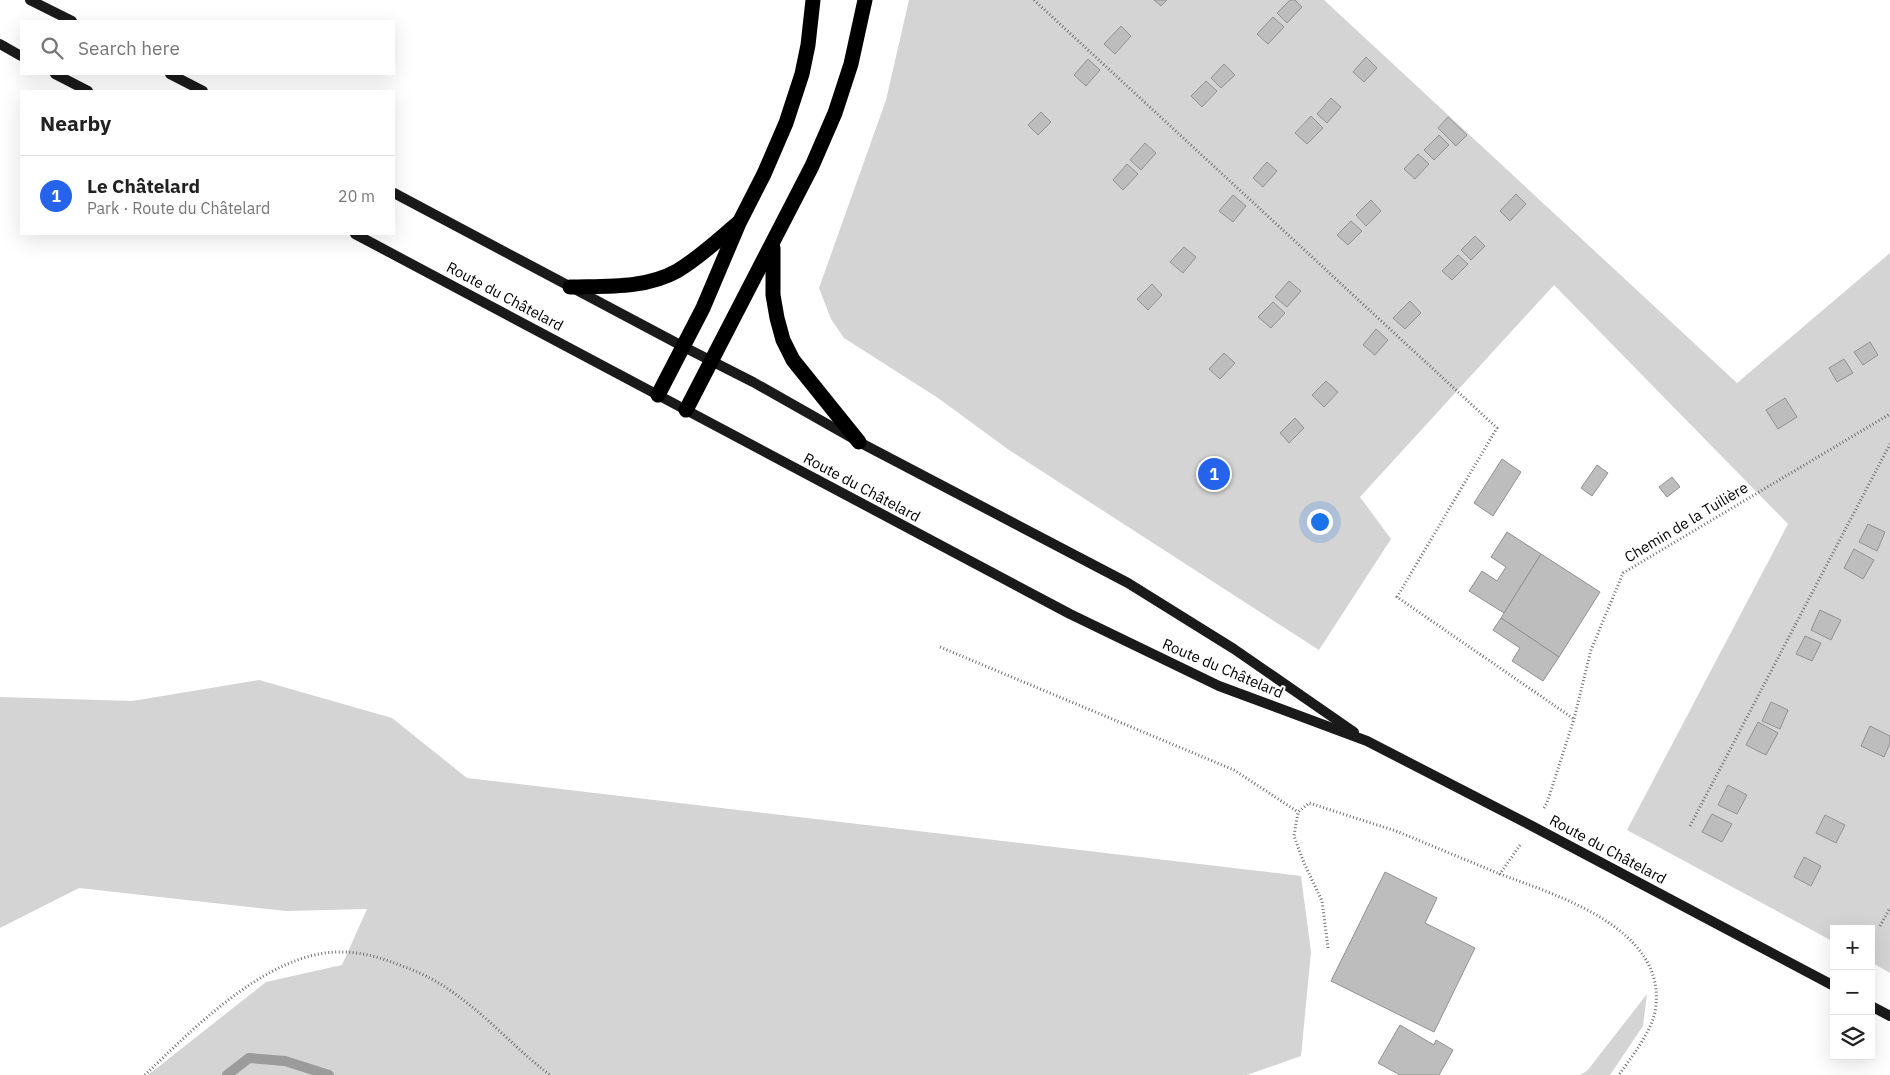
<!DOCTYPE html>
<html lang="en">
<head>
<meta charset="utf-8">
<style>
  body { margin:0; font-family:"IBM Plex Sans",sans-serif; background:#f2f2f2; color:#222 }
  .controls { position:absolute; right:15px; bottom:15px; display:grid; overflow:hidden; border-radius:0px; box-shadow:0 5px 20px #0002 }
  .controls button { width:45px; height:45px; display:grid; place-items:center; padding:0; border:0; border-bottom:1px solid #e0e0e0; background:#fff; color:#222; font:25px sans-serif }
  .you { position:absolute; left:1319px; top:521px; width:18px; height:18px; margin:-12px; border:4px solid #fff; border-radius:50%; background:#1a73e8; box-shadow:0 0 0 8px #1a73e833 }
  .badge { display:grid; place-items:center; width:32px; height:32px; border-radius:50%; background:#2563eb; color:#fff; font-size:16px; font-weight:700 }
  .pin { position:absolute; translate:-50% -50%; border:2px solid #fff; box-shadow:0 1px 5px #0006 }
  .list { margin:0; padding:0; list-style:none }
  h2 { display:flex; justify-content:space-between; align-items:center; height:65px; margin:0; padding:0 20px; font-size:21px }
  h2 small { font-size:16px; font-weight:400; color:#767676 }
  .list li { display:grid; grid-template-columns:32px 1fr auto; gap:15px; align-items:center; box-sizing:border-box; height:80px; padding:0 20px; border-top:1px solid #e0e0e0 }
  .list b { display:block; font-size:19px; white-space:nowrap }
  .list p { margin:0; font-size:16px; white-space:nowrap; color:#767676 }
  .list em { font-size:16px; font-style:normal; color:#767676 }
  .icon { flex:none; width:28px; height:28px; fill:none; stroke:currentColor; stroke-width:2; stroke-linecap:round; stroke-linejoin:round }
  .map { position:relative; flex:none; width:1890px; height:1075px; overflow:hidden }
  .search { position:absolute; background:#fff; box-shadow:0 5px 20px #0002; left:20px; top:20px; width:375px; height:55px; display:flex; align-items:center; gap:12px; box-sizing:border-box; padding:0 18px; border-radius:0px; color:#767676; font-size:19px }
  .panel { position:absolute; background:#fff; box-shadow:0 5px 20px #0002; left:20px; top:90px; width:375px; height:145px; border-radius:0px }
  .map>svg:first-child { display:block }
</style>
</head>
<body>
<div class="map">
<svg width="1890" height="1075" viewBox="0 0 1890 1075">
  <rect width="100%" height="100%" fill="#fff"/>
  <g fill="#d4d4d4">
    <path d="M909,0H1324L1737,383L1890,253V973L1871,962V929H1834V942L1627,830L1788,524L1554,285L1360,497L1391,539L1319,650L1009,450L938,398L844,338L831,319L819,288L886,100Z"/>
    <path d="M259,680L392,718L467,778L1301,876L1311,952L1301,1056L1247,1075H148L266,982L342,965L367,909L286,911L79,888L0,928V697L132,701Z"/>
    <path d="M1647,994L1643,1026L1610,1075H1580L1587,1071Z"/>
  </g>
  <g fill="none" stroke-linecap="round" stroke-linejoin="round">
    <path stroke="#9b9b9b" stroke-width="10" d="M227,1075L249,1058L285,1061L329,1075"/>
  </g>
  <g fill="#bdbdbd" stroke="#919191">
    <path d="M1154,0H1167L1161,6Z"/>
    <path d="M1290,0H1295L1302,7L1287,23L1277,13Z"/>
    <path d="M1273,17L1284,27L1268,44L1257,34Z"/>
    <path d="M1121,26L1131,36L1115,54L1104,44Z"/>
    <path d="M1366,57L1377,68L1364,82L1353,72Z"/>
    <path d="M1088,59L1100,70L1086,86L1074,75Z"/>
    <path d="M1224,64L1235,75L1221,88L1211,78Z"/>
    <path d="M1206,81L1217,91L1202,107L1191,96Z"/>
    <path d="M1331,98L1341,107L1327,123L1317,114Z"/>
    <path d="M1041,112L1051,122L1038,135L1028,125Z"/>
    <path d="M1311,116L1323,128L1307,144L1295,133Z"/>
    <path d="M1448,117L1467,135L1456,146L1438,128Z"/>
    <path d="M1439,135L1449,145L1434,160L1424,150Z"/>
    <path d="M1145,143L1156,153L1141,170L1130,160Z"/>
    <path d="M1418,154L1429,164L1415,179L1404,169Z"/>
    <path d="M1267,162L1277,171L1263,187L1253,178Z"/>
    <path d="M1127,164L1138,174L1123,190L1113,180Z"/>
    <path d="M1516,194L1526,204L1510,221L1500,211Z"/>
    <path d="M1233,195L1246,206L1233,222L1219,211Z"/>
    <path d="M1371,200L1381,211L1366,226L1356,215Z"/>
    <path d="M1351,221L1362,231L1348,245L1337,235Z"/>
    <path d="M1475,236L1485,246L1471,260L1461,250Z"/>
    <path d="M1184,247L1196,257L1183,273L1170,262Z"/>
    <path d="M1458,255L1468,264L1452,280L1442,271Z"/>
    <path d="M1289,281L1301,291L1287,307L1275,297Z"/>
    <path d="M1152,284L1162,295L1148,310L1137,299Z"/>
    <path d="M1410,301L1421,313L1405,329L1393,318Z"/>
    <path d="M1273,302L1285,313L1271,328L1258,317Z"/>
    <path d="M1376,329L1388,340L1375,355L1363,345Z"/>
    <path d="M1870,342L1878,355L1863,365L1854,352Z"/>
    <path d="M1224,353L1235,363L1220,379L1209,369Z"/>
    <path d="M1844,359L1853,373L1837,382L1829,368Z"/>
    <path d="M1326,381L1338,392L1324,407L1312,395Z"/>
    <path d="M1785,398L1797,417L1778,429L1766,410Z"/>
    <path d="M1295,418L1304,428L1289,443L1280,433Z"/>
    <path d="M1502,459L1521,472L1493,516L1474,503Z"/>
    <path d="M1597,465L1608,473L1592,496L1581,488Z"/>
    <path d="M1672,477L1680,487L1667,497L1659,487Z"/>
    <path d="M1868,524L1885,532L1877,551L1859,542Z"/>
    <path d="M1507,532L1541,554L1504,613L1469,591L1482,571L1497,581L1506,567L1491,557Z"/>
    <path d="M1854,549L1874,560L1863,579L1844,568Z"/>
    <path d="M1541,554L1600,592L1559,657L1501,618Z"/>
    <path d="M1820,610L1841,620L1831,640L1811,630Z"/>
    <path d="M1501,618L1559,657L1543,681L1512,661L1520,648L1493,630Z"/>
    <path d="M1805,636L1821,643L1812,661L1796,654Z"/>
    <path d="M1771,702L1788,710L1780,729L1762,721Z"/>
    <path d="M1758,722L1778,733L1766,755L1746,745Z"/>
    <path d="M1870,726L1890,736V743L1884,757L1861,746Z"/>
    <path d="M1728,785L1747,795L1737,814L1718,805Z"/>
    <path d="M1712,814L1732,824L1722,842L1702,832Z"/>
    <path d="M1825,815L1845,825L1836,843L1816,833Z"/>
    <path d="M1804,857L1821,866L1811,886L1794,877Z"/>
    <path d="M1385,872L1437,898L1425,923L1475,948L1434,1032L1331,981Z"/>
    <path d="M1400,1025L1434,1045L1436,1040L1453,1050L1439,1075H1400L1378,1063Z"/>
  </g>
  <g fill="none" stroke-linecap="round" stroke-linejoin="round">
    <g stroke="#6f6f6f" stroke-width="3" stroke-dasharray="1 2.5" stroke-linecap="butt">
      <path d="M1034,0L1497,428L1397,597L1574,719"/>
      <path d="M940,647L1234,770L1298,812"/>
      <path d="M1544,808L1547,803L1574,719L1591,650L1623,573L1890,414"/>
      <path d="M1690,826L1890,444"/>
      <path d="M1520,845L1500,874C1558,896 1670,929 1655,1012C1650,1034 1632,1056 1619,1075"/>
      <path d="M1880,926L1890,908"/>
      <path d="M1328,948L1322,901L1304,863L1294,836L1298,812L1309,803L1396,831L1500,874"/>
      <path d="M145,1075C194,1028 264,956 335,952C359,951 380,957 402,966C422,973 441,983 458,996C491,1020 518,1051 550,1075"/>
    </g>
    <g stroke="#1a1a1a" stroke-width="10">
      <path d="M30,0L72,21"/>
      <path d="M0,44L21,56"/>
      <path d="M55,74L88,91"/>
      <path d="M170,74L203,91"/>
      <path d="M394,193L684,347L753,382L859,442L1128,583L1234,649L1354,732"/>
      <path d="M355,234L1070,614L1219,686L1367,741L1532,826L1834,986"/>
      <path d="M1871,1006L1890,1016"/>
    </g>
    <g stroke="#000" stroke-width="15">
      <path d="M773,248V295L777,318L783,340L793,360L859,442"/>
      <path d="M570,287C605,286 645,289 677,271C699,258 718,240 738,223"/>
      <path d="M658,395L703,308L739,223L764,174L786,123L802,74L808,45L813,0"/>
      <path d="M686,410L812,166L835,113L851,64L865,0"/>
    </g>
  </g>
  <g text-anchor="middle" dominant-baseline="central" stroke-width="4" stroke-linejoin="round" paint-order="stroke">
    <g font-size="15" fill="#000" stroke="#fff">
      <text transform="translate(505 296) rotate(28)">Route du Châtelard</text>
      <text transform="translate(862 487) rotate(28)">Route du Châtelard</text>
      <text transform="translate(1686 522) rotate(-31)">Chemin de la Tuilière</text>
      <text transform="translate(1223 668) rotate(23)">Route du Châtelard</text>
      <text transform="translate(1608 849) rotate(28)">Route du Châtelard</text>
    </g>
  </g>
</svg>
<div class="controls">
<button>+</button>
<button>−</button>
<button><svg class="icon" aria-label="layers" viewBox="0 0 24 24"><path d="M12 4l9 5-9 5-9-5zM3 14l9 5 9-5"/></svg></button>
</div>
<div class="you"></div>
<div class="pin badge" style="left:1214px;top:474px">1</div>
<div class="search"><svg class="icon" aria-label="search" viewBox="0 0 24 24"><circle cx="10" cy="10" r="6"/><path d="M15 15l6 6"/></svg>Search here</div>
<section class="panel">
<h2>Nearby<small></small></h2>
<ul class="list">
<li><span class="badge">1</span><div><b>Le Châtelard</b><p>Park · Route du Châtelard</p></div><em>20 m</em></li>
</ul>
</section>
</div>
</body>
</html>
